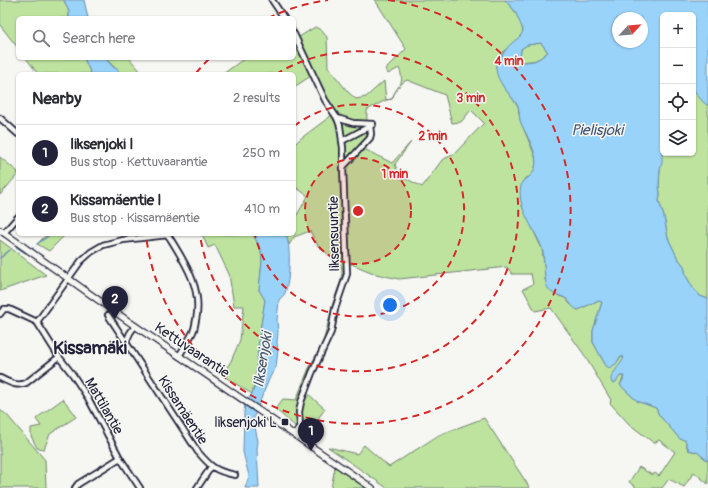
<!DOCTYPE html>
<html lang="en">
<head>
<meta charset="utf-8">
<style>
  body { margin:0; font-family:Pangolin,sans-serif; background:#f2f2f3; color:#2b2b33 }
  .controls { position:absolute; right:12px; top:12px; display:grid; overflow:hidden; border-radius:6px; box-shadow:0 1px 3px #0004 }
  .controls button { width:36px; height:36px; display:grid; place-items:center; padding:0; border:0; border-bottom:1px solid #e1e1e2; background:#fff; color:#2b2b33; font:20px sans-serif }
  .compass { position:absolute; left:612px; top:12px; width:36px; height:36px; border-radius:50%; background:#fff; box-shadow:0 1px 3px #0004; rotate:64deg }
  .you { position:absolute; left:390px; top:305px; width:14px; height:14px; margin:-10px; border:3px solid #fff; border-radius:50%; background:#1a73e8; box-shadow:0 0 0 6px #1a73e833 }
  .badge { display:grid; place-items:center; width:26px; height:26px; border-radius:50%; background:#22223b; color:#fff; font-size:13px; font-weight:700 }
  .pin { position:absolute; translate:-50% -33px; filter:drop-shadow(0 1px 2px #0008) }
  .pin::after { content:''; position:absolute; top:21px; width:14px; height:12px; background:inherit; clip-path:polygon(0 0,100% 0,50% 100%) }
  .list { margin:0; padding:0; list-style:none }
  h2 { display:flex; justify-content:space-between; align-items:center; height:52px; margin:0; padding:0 16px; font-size:17px }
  h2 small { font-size:13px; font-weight:400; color:#7c7c81 }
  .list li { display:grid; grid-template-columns:26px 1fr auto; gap:12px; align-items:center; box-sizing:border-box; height:56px; padding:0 16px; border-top:1px solid #e1e1e2 }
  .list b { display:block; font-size:15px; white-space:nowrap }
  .list p { margin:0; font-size:13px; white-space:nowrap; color:#7c7c81 }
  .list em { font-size:13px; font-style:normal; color:#7c7c81 }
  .icon { flex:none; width:22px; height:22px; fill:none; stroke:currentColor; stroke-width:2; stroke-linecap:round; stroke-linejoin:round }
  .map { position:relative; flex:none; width:708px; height:488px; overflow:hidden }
  .search { position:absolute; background:#fff; box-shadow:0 1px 3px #0004; left:16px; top:16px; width:280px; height:44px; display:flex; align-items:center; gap:10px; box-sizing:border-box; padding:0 14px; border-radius:6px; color:#7c7c81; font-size:15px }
  .panel { position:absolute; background:#fff; box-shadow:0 1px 3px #0004; left:16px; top:72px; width:280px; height:164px; border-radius:6px }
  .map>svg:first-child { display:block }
</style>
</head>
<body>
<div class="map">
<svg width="708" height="488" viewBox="0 0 708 488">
  <rect width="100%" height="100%" fill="#f6f6f2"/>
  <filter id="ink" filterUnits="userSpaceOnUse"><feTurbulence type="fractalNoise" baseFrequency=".025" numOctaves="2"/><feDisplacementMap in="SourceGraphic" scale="8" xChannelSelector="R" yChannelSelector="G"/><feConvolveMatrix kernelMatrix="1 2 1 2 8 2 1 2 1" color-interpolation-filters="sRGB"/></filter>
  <g filter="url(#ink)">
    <g fill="#bde39f" stroke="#70826d" fill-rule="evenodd">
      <path d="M0,0H64L69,12V18H18V48L0,25Z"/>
      <path d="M375,0H505C513,8 525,23 522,35L503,52L496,66L497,73L503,86L518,106L520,120L535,156L536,164L533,173L531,176L524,179L522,206L542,249L545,272V280L559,296L565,298L569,303L578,310L597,301L602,302L593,331V342L606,366L618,361L620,357H624L621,365L613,373L618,378L620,376H624L620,385L637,401L656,408L659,415L680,439L685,440L688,450L697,452L708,461V484L694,472L684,487L669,479L662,488H637L629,482L639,467L652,475L655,473L659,476L675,452L659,440L654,443L629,424L610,403L611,400L583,353L551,308L535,311L523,289L533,284L531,274H512L507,267L399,279L376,274L349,263V274L339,304L335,330L314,371L306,392L325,409L314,424L296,427L275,409L283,399L296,400L309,368L323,343L333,303L341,280L342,272L341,265L318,246L310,231L294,237L289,245L286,234H294V220L308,196L294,186V145L300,139L332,115L327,108L311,76L294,87V74H223L245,58H294V27L299,37L315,27L321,30L327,37L328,67L348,92L356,99L366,97L384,81L386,100L392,99C397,84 406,86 399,68L388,74L386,69L406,49ZM407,80L445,95L452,123L461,122L471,110L484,123L454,154L442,160L422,187L409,180L400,178L395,164L411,142L392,163L366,150L367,110L386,100L392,99C395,91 399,84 407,80Z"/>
      <path d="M541,43L548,52C544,55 541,58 536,60C530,62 523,60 519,65L517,64L520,59L521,49L527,45Z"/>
      <path d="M26,58H84L91,74H38Z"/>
      <path d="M105,58H129L143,74H120C117,69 110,63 105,58Z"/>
      <path d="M693,89L708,106V299L700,296L693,288L686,276L684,266L677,257L668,238L664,217L659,201L660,194L659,185L660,170L663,142V153H693Z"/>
      <path d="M0,157L18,172V174L0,195Z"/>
      <path d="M47,234H66L49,251L37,244Z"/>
      <path d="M202,234H253L261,250L262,261L259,290L265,300L259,337L256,378L252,394L222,375L231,361L240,340L244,306H234L229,274L215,245L208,248Z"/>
      <path d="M0,240L46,275L0,291Z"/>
      <path d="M63,399L75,414L76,417L50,434L44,449L37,448L31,436V428L41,426L36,419L38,417Z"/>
      <path d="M0,410L7,415L45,460L46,488H0Z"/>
      <path d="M484,418L530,488H387L328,447L357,454L364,445L389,467L439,435Z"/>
      <path d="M335,467L365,488H331Z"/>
    </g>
    <g fill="#99d3f9" stroke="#698cad" fill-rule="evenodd">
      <path d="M64,0H84L88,18H69V12Z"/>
      <path d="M505,0H708V106L702,101L693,89V15H663V142L662,151V162L660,170L659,185L660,194L659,201L664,217L668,238L677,257L684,266L686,276L693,288L700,296L708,299V461L697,452L689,450L685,440L680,439L659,415L656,408L637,401L620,385L623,380L624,376H620L616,382L612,383C607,376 621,366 624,357H620L616,364L609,368L606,366L593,342V331L602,302L597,301L578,310C570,307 571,301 565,298C560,295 553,295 549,290C543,283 545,258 542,248C534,227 514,205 522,182C525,179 529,178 531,175C544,160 527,138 521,123C518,117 521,109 516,103C509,93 497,82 496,69C495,63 499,60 502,56C505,51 507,47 511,44C516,39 521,38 523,30L515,11ZM618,18H642V42H618ZM541,43L548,52C544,55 540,59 534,61C528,62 523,61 519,65L517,64L520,59L521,49L527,45Z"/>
      <path d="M84,58H105L113,67L117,69L120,74H91Z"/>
      <path d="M253,234H286C291,246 290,281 285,293C284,296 281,297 279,300L277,320L278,332L277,343L278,350L276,367L270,377L254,416V423L258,441L257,449L259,488H245L249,476L243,452L244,413L245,404L252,394L255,386L259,337L265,300L259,290L262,261L261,250Z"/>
    </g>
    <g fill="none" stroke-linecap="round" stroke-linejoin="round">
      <g stroke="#698cad" stroke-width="1.5">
        <path d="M37,244L51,234"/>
        <path d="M15,246L26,253"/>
        <path d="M32,249L33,248"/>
        <path d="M0,258L10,250"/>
      </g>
      <g stroke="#22223b" stroke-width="8">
        <g id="minor">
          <path d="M272,0L284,18"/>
          <path d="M294,34L325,100L337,118L340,126L343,148V167L347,274L335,309L331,332L312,373L301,402L299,412L300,425L295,435"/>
          <path d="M0,118L18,134"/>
          <path d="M337,118L353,123L373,124"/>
          <path d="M342,141L372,125"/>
          <path d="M343,167L370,138L371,134L370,126"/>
          <path d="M4,233L18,217"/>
          <path d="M0,314L4,309H9L37,322"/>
          <path d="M108,315L198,452C211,467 215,471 235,475"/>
          <path d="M126,342L130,333L135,326"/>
          <path d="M0,378C9,382 16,387 26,383L59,357"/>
          <path d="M75,488L78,484L120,458"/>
          <path d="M140,488L120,458L88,398L73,375L59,357L37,322L81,261L91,252L103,245L123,240L168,235C184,261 203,288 196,320C195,324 195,328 193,332C189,340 184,348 179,356"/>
          <path d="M197,488L211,467"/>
        </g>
      </g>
      <g stroke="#22223b" stroke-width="8">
        <path id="tertiary" d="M0,230L128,321L372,488"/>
      </g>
      <use href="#minor" stroke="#f6f6f2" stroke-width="4.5"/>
      <use href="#tertiary" stroke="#f6f6f2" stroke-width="5.5"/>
    </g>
  </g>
  <circle cx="358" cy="211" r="53" fill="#d62828" fill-opacity=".12"/>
  <g fill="none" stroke="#d62828" stroke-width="2" stroke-dasharray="7 5">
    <circle cx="358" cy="211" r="53"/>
    <path d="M294 126A106 106 0 1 1 255 235"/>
    <path d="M276 74A160 160 0 1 1 200 235"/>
    <path d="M196 73A213 213 0 0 1 209 59M268 18A213 213 0 0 1 328 0M388 0A213 213 0 1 1 146 235"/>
  </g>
  <rect fill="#22223b" stroke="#f6f6f2" stroke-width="1.5" x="281" y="418" width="8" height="8" rx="2"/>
  <g text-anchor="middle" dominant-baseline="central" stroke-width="3" stroke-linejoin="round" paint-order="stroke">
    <g font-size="14" fill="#22223b" stroke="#f6f6f2">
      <text transform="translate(334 234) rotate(-91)">Iiksensuuntie</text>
      <text transform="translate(192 350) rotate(34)">Kettuvaarantie</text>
      <text transform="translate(104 406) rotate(60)">Mattilantie</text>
      <text transform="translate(183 410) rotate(57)">Kissamäentie</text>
    </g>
    <g font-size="14" fill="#22223b" stroke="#f6f6f2" text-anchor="end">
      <text x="277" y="422">Iiksenjoki L</text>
    </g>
    <g font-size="15" font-style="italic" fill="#465774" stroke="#f6f6f2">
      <text x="597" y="130">Pielisjoki</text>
      <text transform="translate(263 360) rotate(-81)">Iiksenjoki</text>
    </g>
    <g font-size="18" font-weight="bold" fill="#22223b" stroke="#f6f6f2">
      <text x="90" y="348">Kissamäki</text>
    </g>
  </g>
  <circle cx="358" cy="211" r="6" fill="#d62828" stroke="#f6f6f2" stroke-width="2"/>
  <g font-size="12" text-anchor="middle" font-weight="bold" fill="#d62828" stroke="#f6f6f2" stroke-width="3" stroke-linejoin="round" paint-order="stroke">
    <text x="509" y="65">4 min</text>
    <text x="471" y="102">3 min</text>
    <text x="433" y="140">2 min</text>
    <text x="395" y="178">1 min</text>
  </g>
</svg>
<div class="controls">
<button>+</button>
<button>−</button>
<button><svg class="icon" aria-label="locate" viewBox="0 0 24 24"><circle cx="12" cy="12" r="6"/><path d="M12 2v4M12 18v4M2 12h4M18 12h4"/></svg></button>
<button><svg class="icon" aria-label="layers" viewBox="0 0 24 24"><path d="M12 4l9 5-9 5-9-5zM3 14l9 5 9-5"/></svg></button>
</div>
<svg class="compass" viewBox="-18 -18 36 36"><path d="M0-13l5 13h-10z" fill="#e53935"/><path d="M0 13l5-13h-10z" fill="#7c7c81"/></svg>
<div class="you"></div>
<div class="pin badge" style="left:311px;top:451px">1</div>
<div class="pin badge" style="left:115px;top:319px">2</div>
<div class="search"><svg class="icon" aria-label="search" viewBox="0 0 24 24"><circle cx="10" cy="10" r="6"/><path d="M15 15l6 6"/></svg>Search here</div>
<section class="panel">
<h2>Nearby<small>2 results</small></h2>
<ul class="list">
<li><span class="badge">1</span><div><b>Iiksenjoki I</b><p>Bus stop · Kettuvaarantie</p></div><em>250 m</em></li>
<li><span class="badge">2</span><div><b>Kissamäentie I</b><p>Bus stop · Kissamäentie</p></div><em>410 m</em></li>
</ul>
</section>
</div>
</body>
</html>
